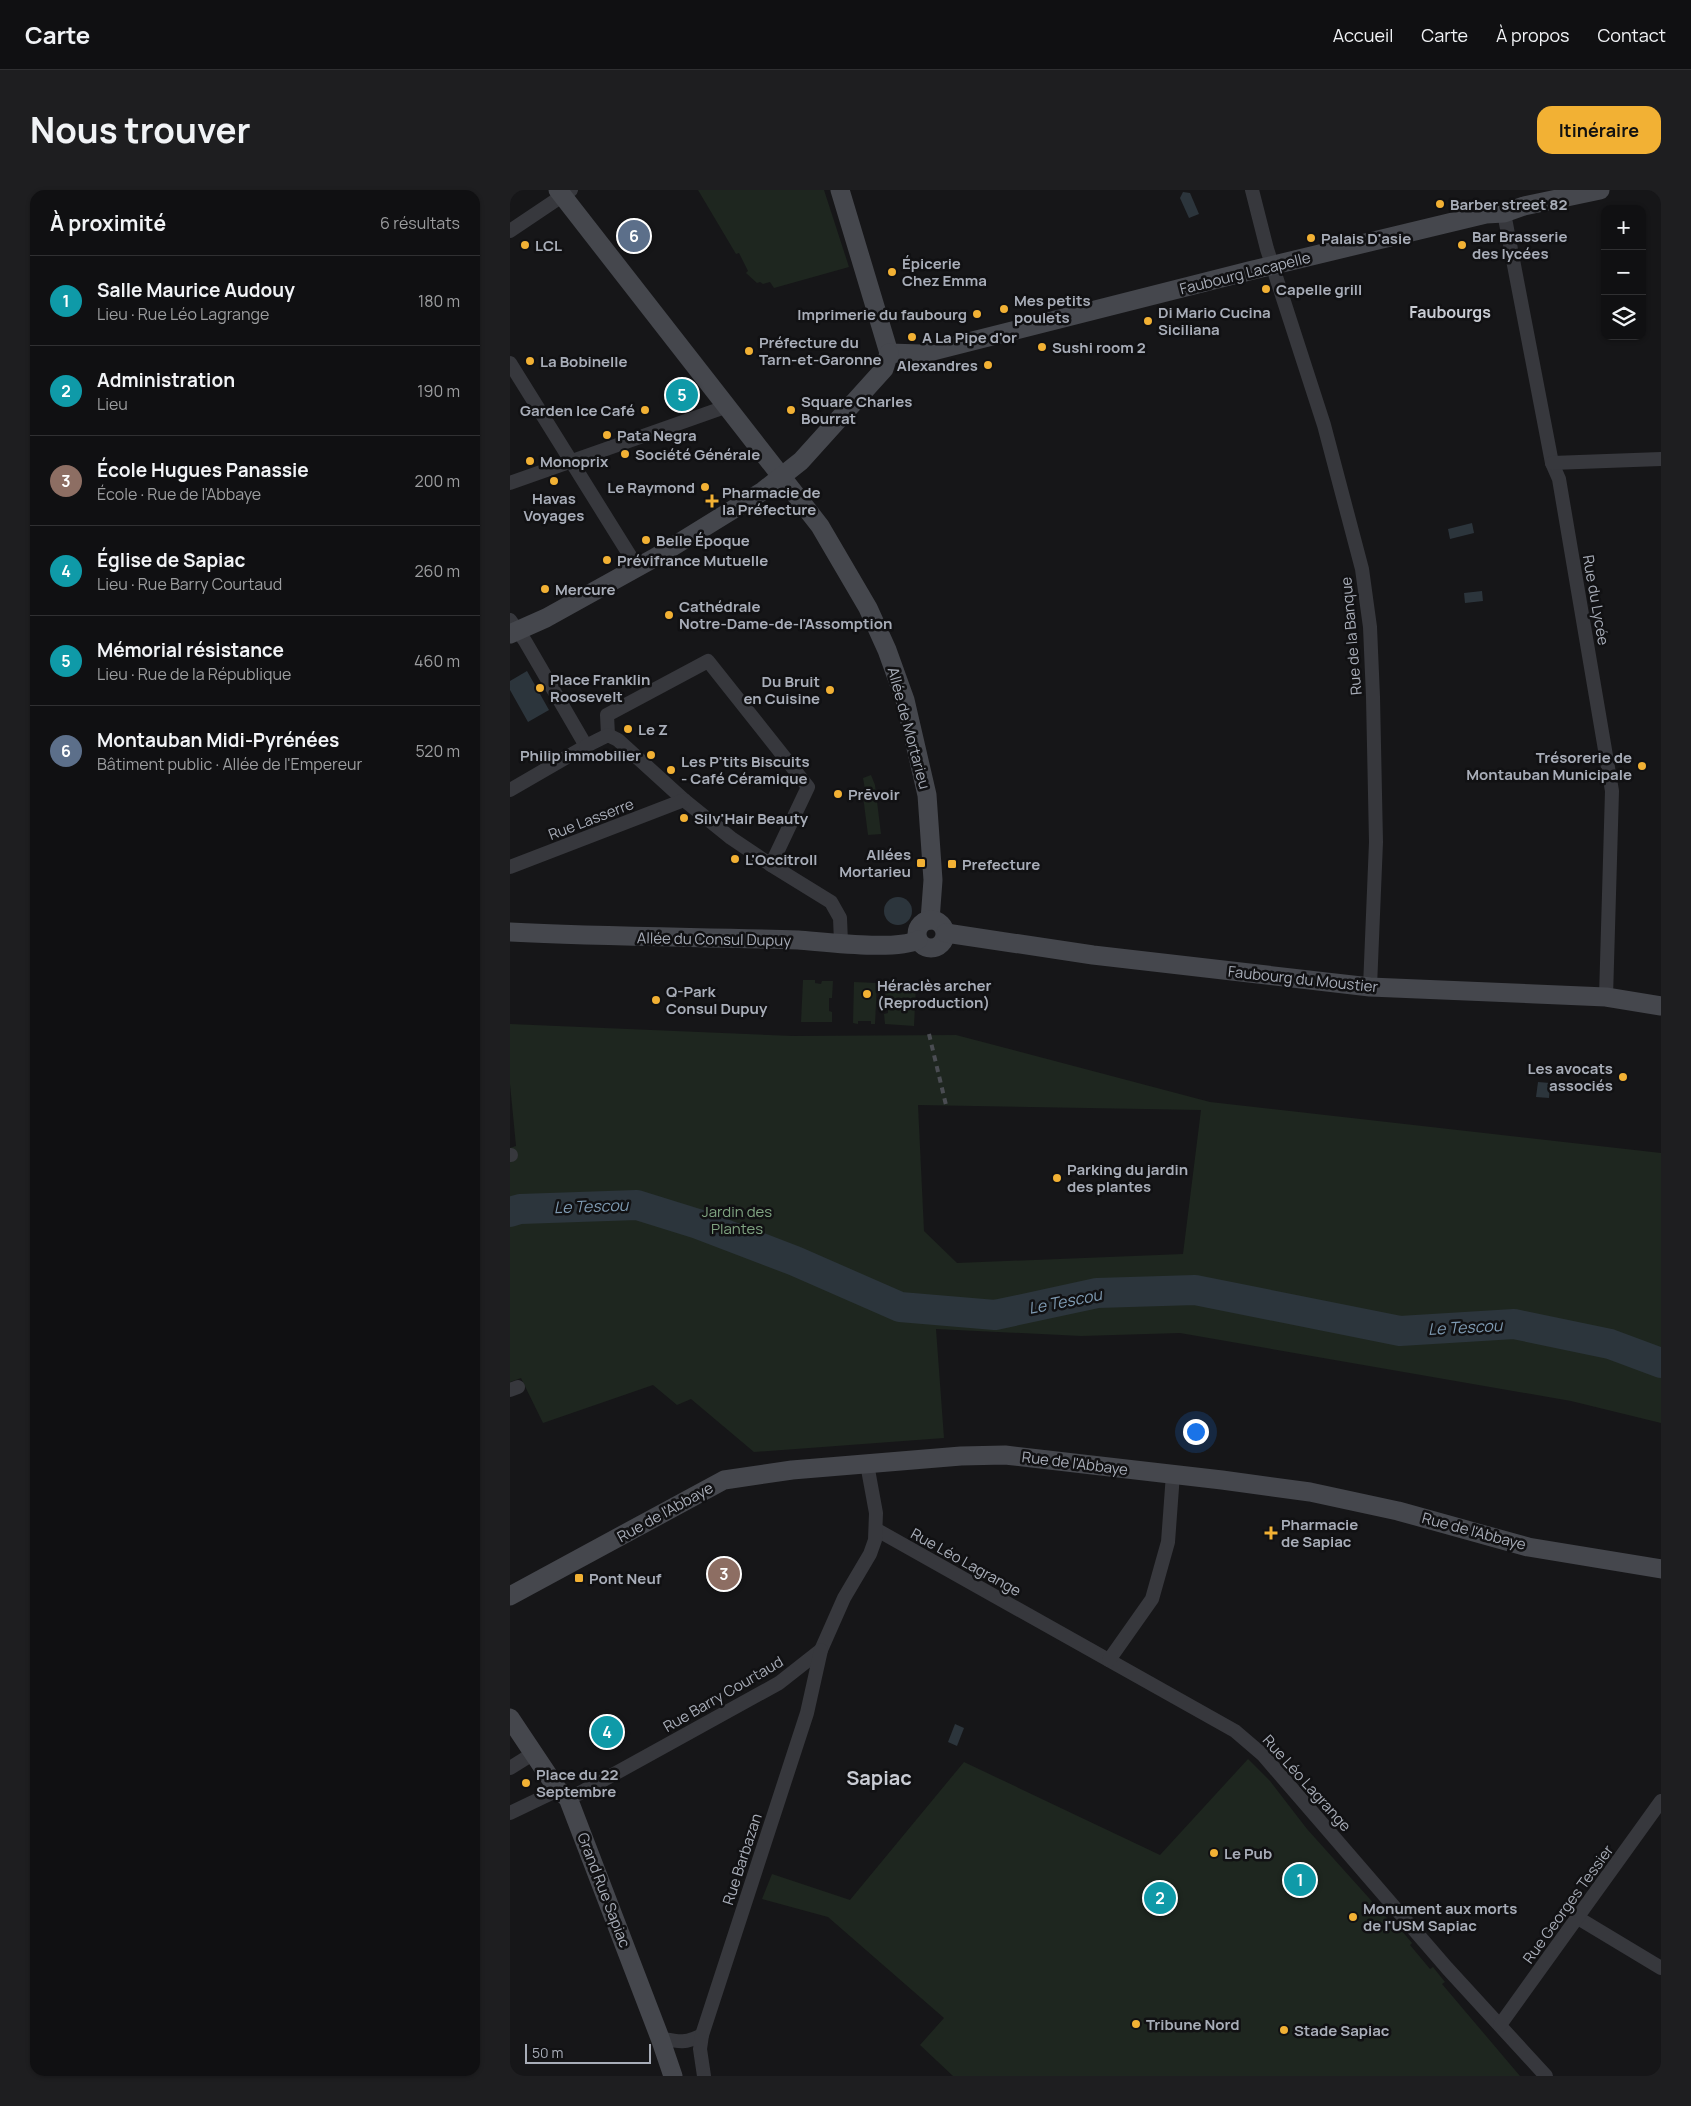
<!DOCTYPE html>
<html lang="fr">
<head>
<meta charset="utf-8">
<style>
  body { margin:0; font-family:Manrope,sans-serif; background:#1e1e20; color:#f1f3f6 }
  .controls { position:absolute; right:15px; top:15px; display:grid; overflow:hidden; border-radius:10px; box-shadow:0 1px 4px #0004 }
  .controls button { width:45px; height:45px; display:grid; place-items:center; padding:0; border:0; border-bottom:1px solid #303032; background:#101012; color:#f1f3f6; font:25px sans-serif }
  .scale { position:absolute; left:15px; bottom:12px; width:126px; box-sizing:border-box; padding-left:5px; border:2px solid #a8adb8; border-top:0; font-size:14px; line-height:18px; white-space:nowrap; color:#a8adb8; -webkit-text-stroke:4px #111113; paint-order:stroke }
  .you { position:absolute; left:685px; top:1241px; width:18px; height:18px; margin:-12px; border:4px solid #fff; border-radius:50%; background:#1a73e8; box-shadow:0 0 0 8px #1a73e833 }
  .badge { display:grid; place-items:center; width:32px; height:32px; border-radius:50%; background:#f2b134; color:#fff; font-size:16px; font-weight:700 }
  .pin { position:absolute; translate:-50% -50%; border:2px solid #fff; box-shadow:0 1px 5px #0006 }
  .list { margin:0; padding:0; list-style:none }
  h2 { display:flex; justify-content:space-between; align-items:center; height:65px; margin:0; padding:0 20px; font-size:21px }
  h2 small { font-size:16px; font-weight:400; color:#9c9d9f }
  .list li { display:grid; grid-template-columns:32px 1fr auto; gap:15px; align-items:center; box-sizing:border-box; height:90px; padding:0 20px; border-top:1px solid #303032 }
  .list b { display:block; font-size:19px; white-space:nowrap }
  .list p { margin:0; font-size:16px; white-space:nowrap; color:#9c9d9f }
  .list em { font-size:16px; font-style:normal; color:#9c9d9f }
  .icon { flex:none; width:28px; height:28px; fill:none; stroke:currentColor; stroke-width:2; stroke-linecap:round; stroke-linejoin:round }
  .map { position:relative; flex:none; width:1151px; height:1886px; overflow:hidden; border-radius:15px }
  header { display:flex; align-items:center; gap:30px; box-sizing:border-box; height:70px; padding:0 25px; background:#101012; border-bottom:1px solid #303032 }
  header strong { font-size:24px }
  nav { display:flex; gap:28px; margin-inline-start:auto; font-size:18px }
  .intro { display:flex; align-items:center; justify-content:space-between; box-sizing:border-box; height:120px; padding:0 30px }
  h1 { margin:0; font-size:35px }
  .button { padding:12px 22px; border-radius:15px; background:#f2b134; color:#111; font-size:18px; font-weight:700 }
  main { display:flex; gap:30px; padding:0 30px }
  aside { flex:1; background:#101012; border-radius:15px; box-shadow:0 1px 4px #0004 }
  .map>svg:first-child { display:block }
</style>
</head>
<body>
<header>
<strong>Carte</strong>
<nav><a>Accueil</a><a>Carte</a><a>À propos</a><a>Contact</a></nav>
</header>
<div class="intro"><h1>Nous trouver</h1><a class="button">Itinéraire</a></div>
<main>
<aside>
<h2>À proximité<small>6 résultats</small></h2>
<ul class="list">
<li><span class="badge" style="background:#0f9aa8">1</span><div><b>Salle Maurice Audouy</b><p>Lieu · Rue Léo Lagrange</p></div><em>180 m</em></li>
<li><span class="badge" style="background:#0f9aa8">2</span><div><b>Administration</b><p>Lieu</p></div><em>190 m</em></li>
<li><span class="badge" style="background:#8d6e63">3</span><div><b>École Hugues Panassie</b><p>École · Rue de l'Abbaye</p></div><em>200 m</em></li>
<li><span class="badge" style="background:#0f9aa8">4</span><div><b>Église de Sapiac</b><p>Lieu · Rue Barry Courtaud</p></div><em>260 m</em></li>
<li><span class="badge" style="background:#0f9aa8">5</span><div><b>Mémorial résistance</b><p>Lieu · Rue de la République</p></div><em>460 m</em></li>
<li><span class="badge" style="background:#5c6f8a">6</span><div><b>Montauban Midi-Pyrénées</b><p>Bâtiment public · Allée de l'Empereur</p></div><em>520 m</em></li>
</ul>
</aside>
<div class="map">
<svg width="1151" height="1886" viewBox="0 0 1151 1886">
  <rect width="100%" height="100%" fill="#161618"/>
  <g fill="#1e261f" fill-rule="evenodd">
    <path d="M188,0H314L339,77L264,98L260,92L253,94L250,92L247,93L236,83L238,81L229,63L226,64Z"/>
    <path d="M361,585L365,595L371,644L358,645L353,606L356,605L353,588Z"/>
    <path d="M293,790H305V793L311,794L312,791H323L322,808H319V821L322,822V832H291Z"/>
    <path d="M344,792L367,793L365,834H361V831H348V834L343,833Z"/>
    <path d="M376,793L387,794V797H393L394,794H406L404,836L375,834L374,824L378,823V811L375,810Z"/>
    <path d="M0,834L283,846L446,845L700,912L1151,963V1233L1061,1211L670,1143L571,1146L426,1139L434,1248L244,1262L181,1209L167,1215L143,1195L33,1233L11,1188L0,1192V958L6,956L0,894ZM408,915L691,920L673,1064L447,1073L414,1041Z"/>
    <path d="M738,1569L760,1591L797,1639L885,1737L887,1735L902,1753L900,1755L920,1779L923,1777L935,1792L932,1794L1010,1886H443L410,1855L434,1828L318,1727L252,1709L262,1684L340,1710L454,1572L650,1665Z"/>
  </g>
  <g fill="#2c353c">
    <path d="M673,2L680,3L689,24L679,28L670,8Z"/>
    <path d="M962,333L964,343L940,349L938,339Z"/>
    <path d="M972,401L973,411L955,413L954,403Z"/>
    <path d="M17,481L39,520L18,532L0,500V491Z"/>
    <circle cx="388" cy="721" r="14"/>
    <path d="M1028,892L1040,893L1039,908L1026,907Z"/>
    <path d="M445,1534L454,1538L447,1556L438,1552Z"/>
  </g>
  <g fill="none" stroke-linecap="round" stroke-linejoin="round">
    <path stroke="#2c353c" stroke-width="30" d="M0,1022L10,1019L127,1015L188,1034L285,1071L390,1117L485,1125L587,1103L685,1100L890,1141L1004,1134L1100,1154L1151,1173"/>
    <g stroke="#37383d" stroke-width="14">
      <path d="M742,0L757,59L814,235L852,379L860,437L863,507L866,652L860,797"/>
      <path d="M994,23L1042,273L1049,289L1102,601L1096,807"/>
      <path d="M0,41L61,0"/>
      <path d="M0,173L127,377"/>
      <path d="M1042,273L1151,269"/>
      <path d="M0,293L218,216"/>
      <path d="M0,430L15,451L76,556L0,600"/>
      <path d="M98,545L97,525L198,471L298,597L261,675"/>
      <path d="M76,556L98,545L108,550L174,610L221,648L261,675L321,712L330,728L331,752"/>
      <path d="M0,677L174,610"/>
      <path d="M0,965H1"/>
      <path d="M0,1200L8,1197"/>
      <path d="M367,1340L725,1541L753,1565L937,1778L1036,1886"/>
      <path d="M599,1470L642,1409L658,1352L663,1284"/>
      <path d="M0,1578L24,1563"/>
      <path d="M58,1608L68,1604L269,1493L311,1460L334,1408L360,1364L365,1350L366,1323L357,1274"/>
      <path d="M0,1623L48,1600"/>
      <path d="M1068,1728L1151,1778"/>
      <path d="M990,1835L1151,1611"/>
      <path d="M150,1848C169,1852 174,1854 192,1845"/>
      <path d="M194,1886L190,1859L192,1845L297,1523L311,1460"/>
    </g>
    <g stroke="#45474d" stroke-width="19">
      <path d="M48,0L310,336L358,418L377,460L395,510L417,605L423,690L420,730"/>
      <path d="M330,0L379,163"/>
      <path d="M379,163L411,164L739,81L976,24L994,23L1014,16L1090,0"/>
      <path d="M0,444L36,428L146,367L253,301L291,271L374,179L379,163"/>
      <circle cx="421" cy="744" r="14"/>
      <path d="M0,742C96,747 192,747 288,750C316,752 385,761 408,750"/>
      <path d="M436,743L583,765L860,797L1096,807L1151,816"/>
      <path d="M0,1406L214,1290L282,1280L451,1266L495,1265L712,1290L800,1302L888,1321L1018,1357L1151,1379"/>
      <path d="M0,1528L48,1600L58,1608L150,1848L163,1886"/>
    </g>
    <path stroke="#4a4c52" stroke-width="4" stroke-dasharray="6 5" stroke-linecap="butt" d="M419,844L436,915"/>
  </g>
  <g fill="#f2b134" stroke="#111113" stroke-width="2">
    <circle cx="930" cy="14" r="5"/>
    <circle cx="801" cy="48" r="5"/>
    <circle cx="15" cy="55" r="5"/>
    <circle cx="952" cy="55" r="5"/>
    <circle cx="382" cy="82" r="5"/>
    <circle cx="756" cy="99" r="5"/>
    <circle cx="494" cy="119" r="5"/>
    <circle cx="467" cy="124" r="5"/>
    <circle cx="638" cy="131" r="5"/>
    <circle cx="402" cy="147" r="5"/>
    <circle cx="532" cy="157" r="5"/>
    <circle cx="239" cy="161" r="5"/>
    <circle cx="20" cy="171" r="5"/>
    <circle cx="478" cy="175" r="5"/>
    <circle cx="135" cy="220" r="5"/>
    <circle cx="281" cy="220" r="5"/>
    <circle cx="97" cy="245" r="5"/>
    <circle cx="115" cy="264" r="5"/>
    <circle cx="20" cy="271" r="5"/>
    <circle cx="44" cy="291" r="5"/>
    <circle cx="195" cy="297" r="5"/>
    <path d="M199.5 303.5h5v5h5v5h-5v5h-5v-5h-5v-5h5z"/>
    <circle cx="136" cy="350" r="5"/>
    <circle cx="97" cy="370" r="5"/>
    <circle cx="35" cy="399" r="5"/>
    <circle cx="159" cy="425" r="5"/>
    <circle cx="30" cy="498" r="5"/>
    <circle cx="320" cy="500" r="5"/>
    <circle cx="118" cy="539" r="5"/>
    <circle cx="141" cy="565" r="5"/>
    <circle cx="1132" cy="576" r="5"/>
    <circle cx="161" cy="580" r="5"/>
    <circle cx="328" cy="604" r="5"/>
    <circle cx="174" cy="628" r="5"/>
    <circle cx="225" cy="669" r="5"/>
    <rect x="406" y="668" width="10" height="10" rx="2.5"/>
    <rect x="437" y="669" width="10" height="10" rx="2.5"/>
    <circle cx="357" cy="804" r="5"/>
    <circle cx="146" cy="810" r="5"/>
    <circle cx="1113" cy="887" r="5"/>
    <circle cx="547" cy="988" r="5"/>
    <path d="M758.5 1335.5h5v5h5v5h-5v5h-5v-5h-5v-5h5z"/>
    <rect x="64" y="1383" width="10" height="10" rx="2.5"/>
    <circle cx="16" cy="1593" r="5"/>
    <circle cx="704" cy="1663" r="5"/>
    <circle cx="843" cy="1727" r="5"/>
    <circle cx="626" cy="1834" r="5"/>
    <circle cx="774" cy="1840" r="5"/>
  </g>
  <g text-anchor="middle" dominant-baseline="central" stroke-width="5" stroke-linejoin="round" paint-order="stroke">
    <g font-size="15" font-weight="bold" fill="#a8adb8" stroke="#111113" text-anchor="start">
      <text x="940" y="14">Barber street 82</text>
      <text x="962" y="46">Bar Brasserie<tspan x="962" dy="17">des lycées</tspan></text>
      <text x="811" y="48">Palais D'asie</text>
      <text x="25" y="55">LCL</text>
      <text x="392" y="73">Épicerie<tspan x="392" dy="17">Chez Emma</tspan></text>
      <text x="766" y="99">Capelle grill</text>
      <text x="504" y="110">Mes petits<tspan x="504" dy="17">poulets</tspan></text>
      <text x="648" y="122">Di Mario Cucina<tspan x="648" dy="17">Siciliana</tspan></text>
      <text x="457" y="124" text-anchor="end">Imprimerie du faubourg</text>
      <text x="412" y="147">A La Pipe d'or</text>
      <text x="249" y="152">Préfecture du<tspan x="249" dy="17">Tarn-et-Garonne</tspan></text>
      <text x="542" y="157">Sushi room 2</text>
      <text x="30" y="171">La Bobinelle</text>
      <text x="468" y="175" text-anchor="end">Alexandres</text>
      <text x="291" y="211">Square Charles<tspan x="291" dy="17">Bourrat</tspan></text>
      <text x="125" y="220" text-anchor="end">Garden Ice Café</text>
      <text x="107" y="245">Pata Negra</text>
      <text x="125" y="264">Société Générale</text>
      <text x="30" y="271">Monoprix</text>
      <text x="185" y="297" text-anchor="end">Le Raymond</text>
      <text x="212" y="302">Pharmacie de<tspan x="212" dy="17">la Préfecture</tspan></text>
      <text x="44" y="308" text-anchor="middle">Havas<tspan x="44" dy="17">Voyages</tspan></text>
      <text x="146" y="350">Belle Époque</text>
      <text x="107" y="370">Prévifrance Mutuelle</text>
      <text x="45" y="399">Mercure</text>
      <text x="169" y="416">Cathédrale<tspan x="169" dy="17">Notre-Dame-de-l'Assomption</tspan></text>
      <text x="40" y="489">Place Franklin<tspan x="40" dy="17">Roosevelt</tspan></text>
      <text x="310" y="491" text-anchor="end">Du Bruit<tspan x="310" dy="17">en Cuisine</tspan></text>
      <text x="128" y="539">Le Z</text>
      <text x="131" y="565" text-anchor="end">Philip immobilier</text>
      <text x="1122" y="567" text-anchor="end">Trésorerie de<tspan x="1122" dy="17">Montauban Municipale</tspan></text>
      <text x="171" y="571">Les P'tits Biscuits<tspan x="171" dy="17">- Café Céramique</tspan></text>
      <text x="338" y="604">Prēvoir</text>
      <text x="184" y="628">Silv'Hair Beauty</text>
      <text x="401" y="664" text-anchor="end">Allées<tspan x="401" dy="17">Mortarieu</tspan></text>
      <text x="235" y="669">L'Occitroll</text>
      <text x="452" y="674">Prefecture</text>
      <text x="367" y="795">Héraclès archer<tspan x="367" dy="17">(Reproduction)</tspan></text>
      <text x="156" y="801">Q-Park<tspan x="156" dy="17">Consul Dupuy</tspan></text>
      <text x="1103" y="878" text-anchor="end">Les avocats<tspan x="1103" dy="17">associés</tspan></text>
      <text x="557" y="979">Parking du jardin<tspan x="557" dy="17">des plantes</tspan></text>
      <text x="771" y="1334">Pharmacie<tspan x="771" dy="17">de Sapiac</tspan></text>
      <text x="79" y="1388">Pont Neuf</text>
      <text x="26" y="1584">Place du 22<tspan x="26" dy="17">Septembre</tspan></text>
      <text x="714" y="1663">Le Pub</text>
      <text x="853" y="1718">Monument aux morts<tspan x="853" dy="17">de l'USM Sapiac</tspan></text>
      <text x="636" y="1834">Tribune Nord</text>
      <text x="784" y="1840">Stade Sapiac</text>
    </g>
    <g font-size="15" fill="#a8adb8" stroke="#111113">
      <text transform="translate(735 83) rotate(-14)">Faubourg Lacapelle</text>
      <text transform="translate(1086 410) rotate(80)">Rue du Lycée</text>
      <text transform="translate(841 446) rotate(-95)">Rue de la Banque</text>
      <text transform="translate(399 538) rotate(75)">Allée de Mortarieu</text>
      <text transform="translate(81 629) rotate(-21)">Rue Lasserre</text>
      <text transform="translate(204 749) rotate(1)">Allée du Consul Dupuy</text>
      <text transform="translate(793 789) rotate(6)">Faubourg du Moustier</text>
      <text transform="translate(565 1273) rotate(7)">Rue de l'Abbaye</text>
      <text transform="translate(155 1322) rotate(-29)">Rue de l'Abbaye</text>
      <text transform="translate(964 1341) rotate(15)">Rue de l'Abbaye</text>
      <text transform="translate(456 1372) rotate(29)">Rue Léo Lagrange</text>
      <text transform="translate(213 1504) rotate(-30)">Rue Barry Courtaud</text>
      <text transform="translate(797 1593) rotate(48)">Rue Léo Lagrange</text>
      <text transform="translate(232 1669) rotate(-72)">Rue Barbazan</text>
      <text transform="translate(94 1700) rotate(69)">Grand Rue Sapiac</text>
      <text transform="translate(1058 1714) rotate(-54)">Rue Georges Tessier</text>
    </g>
    <g font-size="15" fill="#7fa381" stroke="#111113">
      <text x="227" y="1021">Jardin des<tspan x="227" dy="17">Plantes</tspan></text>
    </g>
    <g font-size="16" font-weight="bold" fill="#c9ccd4" stroke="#111113">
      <text x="940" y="122">Faubourgs</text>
    </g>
    <g font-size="16" font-style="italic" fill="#7f9bb3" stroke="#111113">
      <text transform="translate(81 1016) rotate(-2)">Le Tescou</text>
      <text transform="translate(555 1111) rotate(-11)">Le Tescou</text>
      <text transform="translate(955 1137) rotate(-3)">Le Tescou</text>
    </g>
    <g font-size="20" font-weight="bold" fill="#c9ccd4" stroke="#111113">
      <text x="369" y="1587">Sapiac</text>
    </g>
  </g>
</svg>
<div class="controls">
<button>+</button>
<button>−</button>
<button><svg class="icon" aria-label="layers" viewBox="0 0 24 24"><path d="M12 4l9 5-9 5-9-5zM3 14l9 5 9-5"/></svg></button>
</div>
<div class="scale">50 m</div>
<div class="you"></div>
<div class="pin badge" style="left:790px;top:1690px;background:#0f9aa8">1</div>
<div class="pin badge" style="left:650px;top:1708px;background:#0f9aa8">2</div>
<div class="pin badge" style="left:214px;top:1384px;background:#8d6e63">3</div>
<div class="pin badge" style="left:97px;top:1542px;background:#0f9aa8">4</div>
<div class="pin badge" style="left:172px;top:205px;background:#0f9aa8">5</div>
<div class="pin badge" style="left:124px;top:46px;background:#5c6f8a">6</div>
</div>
</main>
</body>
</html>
